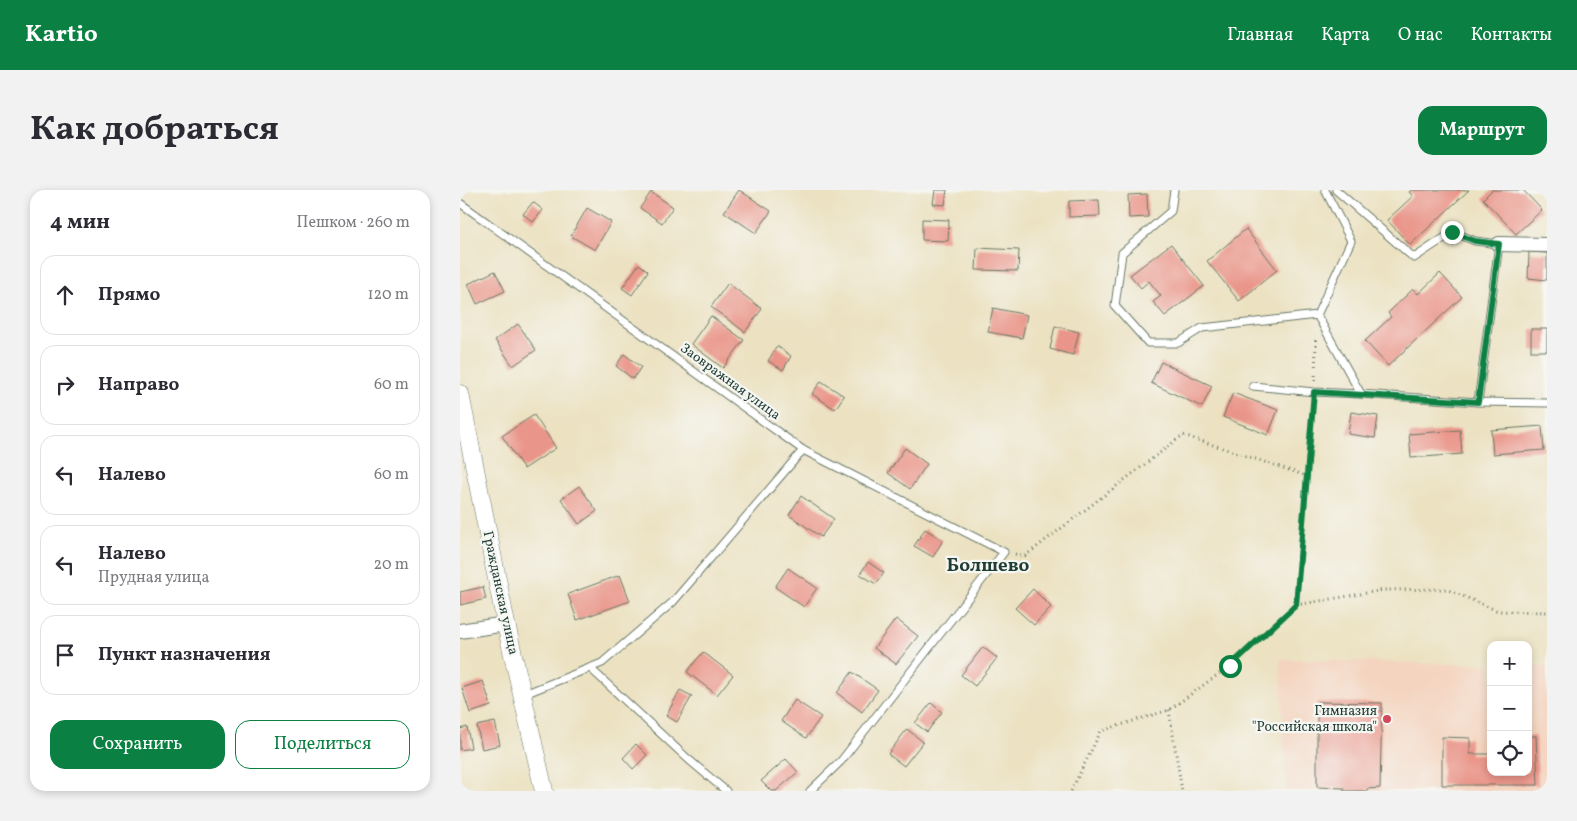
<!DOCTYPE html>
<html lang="ru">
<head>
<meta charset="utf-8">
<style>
  body { margin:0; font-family:Vollkorn,serif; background:#f2f2f3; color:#2b2b33 }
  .controls { position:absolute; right:15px; bottom:15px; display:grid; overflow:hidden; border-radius:10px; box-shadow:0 2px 8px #0003 }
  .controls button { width:45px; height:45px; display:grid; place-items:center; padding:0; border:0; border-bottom:1px solid #e1e1e2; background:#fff; color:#2b2b33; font:25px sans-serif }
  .stop { position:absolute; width:15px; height:15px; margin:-11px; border:4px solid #0b8043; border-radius:50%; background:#fff }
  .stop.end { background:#0b8043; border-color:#fff; box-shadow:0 1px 5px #0008 }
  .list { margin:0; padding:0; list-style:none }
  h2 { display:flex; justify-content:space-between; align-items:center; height:65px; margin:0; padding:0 20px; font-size:21px }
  h2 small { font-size:16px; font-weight:400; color:#7c7c81 }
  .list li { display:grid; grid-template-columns:32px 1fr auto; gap:15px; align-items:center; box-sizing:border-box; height:80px; margin:0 10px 10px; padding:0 10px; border:1px solid #e1e1e2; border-radius:15px }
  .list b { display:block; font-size:19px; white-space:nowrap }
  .list p { margin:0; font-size:16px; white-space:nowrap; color:#7c7c81 }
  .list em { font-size:16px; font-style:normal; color:#7c7c81 }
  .actions { display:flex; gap:10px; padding:15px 20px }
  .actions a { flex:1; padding:11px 0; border:1px solid #0b8043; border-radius:15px; text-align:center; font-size:18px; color:#0b8043 }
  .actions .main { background:#0b8043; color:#fff }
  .icon { flex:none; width:28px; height:28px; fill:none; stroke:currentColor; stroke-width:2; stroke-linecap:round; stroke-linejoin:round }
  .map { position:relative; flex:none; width:1087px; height:601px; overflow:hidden; border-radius:15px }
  header { display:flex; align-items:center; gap:30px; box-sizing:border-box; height:70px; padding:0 25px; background:#0b8043; color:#fff }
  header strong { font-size:24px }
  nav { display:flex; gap:28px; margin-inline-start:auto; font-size:18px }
  .intro { display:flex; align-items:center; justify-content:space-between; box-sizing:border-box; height:120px; padding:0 30px }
  h1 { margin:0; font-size:35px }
  .button { padding:12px 22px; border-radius:15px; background:#0b8043; color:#fff; font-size:18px; font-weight:700 }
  main { display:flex; gap:30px; padding:0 30px }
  aside { flex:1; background:#fff; border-radius:15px; box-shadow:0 2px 8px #0003 }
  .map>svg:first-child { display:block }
</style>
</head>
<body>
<header>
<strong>Kartio</strong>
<nav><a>Главная</a><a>Карта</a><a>О нас</a><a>Контакты</a></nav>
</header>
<div class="intro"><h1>Как добраться</h1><a class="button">Маршрут</a></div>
<main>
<aside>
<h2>4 мин<small>Пешком · 260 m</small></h2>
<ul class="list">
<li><svg class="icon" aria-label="ahead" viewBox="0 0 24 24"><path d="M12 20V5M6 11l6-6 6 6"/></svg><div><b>Прямо</b></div><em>120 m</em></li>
<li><svg class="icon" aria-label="right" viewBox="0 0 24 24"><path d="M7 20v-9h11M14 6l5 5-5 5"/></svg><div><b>Направо</b></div><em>60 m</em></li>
<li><svg class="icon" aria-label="left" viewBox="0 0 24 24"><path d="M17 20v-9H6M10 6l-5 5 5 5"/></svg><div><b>Налево</b></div><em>60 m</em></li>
<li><svg class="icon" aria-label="left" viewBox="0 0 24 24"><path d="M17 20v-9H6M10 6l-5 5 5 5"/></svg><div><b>Налево</b><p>Прудная улица</p></div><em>20 m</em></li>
<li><svg class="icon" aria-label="arrive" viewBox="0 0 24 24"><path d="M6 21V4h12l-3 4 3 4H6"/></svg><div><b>Пункт назначения</b></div></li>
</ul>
<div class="actions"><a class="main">Сохранить</a><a>Поделиться</a></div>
</aside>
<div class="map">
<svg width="1087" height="601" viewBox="0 0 1087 601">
  <rect width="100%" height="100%" fill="#f6f6f2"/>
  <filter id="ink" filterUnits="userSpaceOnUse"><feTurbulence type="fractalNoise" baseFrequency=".02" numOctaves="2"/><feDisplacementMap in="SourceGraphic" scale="10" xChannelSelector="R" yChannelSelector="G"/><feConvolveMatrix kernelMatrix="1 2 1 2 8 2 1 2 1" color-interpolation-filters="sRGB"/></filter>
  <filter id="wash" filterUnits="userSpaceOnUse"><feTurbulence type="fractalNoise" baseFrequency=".0096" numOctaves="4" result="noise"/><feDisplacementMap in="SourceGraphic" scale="20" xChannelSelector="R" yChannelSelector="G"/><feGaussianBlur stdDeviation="1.12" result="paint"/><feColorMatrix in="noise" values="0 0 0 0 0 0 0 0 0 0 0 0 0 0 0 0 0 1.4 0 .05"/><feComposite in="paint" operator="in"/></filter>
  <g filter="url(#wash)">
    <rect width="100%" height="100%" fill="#ece2c2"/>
    <path fill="#f4d4bf" d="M820,469L1031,475V582H1068V476H1087V601H826Z"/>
    <g id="blocks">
      <g fill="#ea9589">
        <path d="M279,0L311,21L296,43L264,22Z"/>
        <path d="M475,0H487L485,15L473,14Z"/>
        <path d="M951,0H1009L950,55L927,30L953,6L949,2Z"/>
        <path d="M1032,0H1063L1082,20L1056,44L1023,9Z"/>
        <path d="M191,2L213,17L202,33L180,18Z"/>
        <path d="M687,4L688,27L669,28L668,5Z"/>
        <path d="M639,10L640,26L609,27V11Z"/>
        <path d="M73,12L83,20L73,32L63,24Z"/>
        <path d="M127,18L151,32L135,60L111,46Z"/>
        <path d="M462,29L489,30L488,51L462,50Z"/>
        <path d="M786,39L817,80L779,111L747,71Z"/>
        <path d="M711,54L744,96L705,126L693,112L701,106L689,91L681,98L670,85Z"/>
        <path d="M517,58L559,60L558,81L516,80Z"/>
        <path d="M1069,62L1087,63V90L1068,88Z"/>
        <path d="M179,74L188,81L172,105L162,98Z"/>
        <path d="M35,81L45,101L17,114L8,94Z"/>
        <path d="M980,83L1002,107L928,176L905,151L931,127L928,123L953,99L958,104Z"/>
        <path d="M268,93L302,119L285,142L251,117Z"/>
        <path d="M533,118L567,125L562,148L528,142Z"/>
        <path d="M251,126L284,150L263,178L231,154Z"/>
        <path d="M58,134L76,160L53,176L35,150Z"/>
        <path d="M595,136L619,142L613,165L590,159Z"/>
        <rect x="1071" y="139" width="16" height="22"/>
        <path d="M317,156L331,166L323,180L308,171Z"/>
        <path d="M164,164L181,177L173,189L156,176Z"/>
        <path d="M701,172L752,196L742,217L691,193Z"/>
        <path d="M361,191L384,206L375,219L352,204Z"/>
        <path d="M773,203L818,220L808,245L763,227Z"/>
        <path d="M891,222L918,226L915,248L888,244Z"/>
        <path d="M74,225L96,258L64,279L42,246Z"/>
        <path d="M1082,236L1084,260L1033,264L1031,240Z"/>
        <path d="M1000,240L1002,264L951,268L949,244Z"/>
        <path d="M445,258L467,274L450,299L428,283Z"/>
        <path d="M119,296L137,321L119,334L101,309Z"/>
        <path d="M341,306L374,329L361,347L329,325Z"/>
        <path d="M465,339L483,350L473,367L454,356Z"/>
        <path d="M408,372L424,383L416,394L400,384Z"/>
        <path d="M328,378L357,398L344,417L315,397Z"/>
        <path d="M160,385L170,411L117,430L108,404Z"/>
        <path d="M23,397L26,409L0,415V402Z"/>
        <path d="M573,399L591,417L574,435L555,418Z"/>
        <path d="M436,429L458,446L436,474L414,458Z"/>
        <path d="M523,457L537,468L515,496L501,485Z"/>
        <path d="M243,462L273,485L257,505L227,482Z"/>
        <path d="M392,482L418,500L402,522L377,503Z"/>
        <path d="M23,491L31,516L10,523L2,498Z"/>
        <path d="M220,500L232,506L217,532L206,526Z"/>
        <path d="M335,510L361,527L346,548L321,531Z"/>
        <path d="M857,512L922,513L920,598L907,599V601H884V598L857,597Z"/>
        <path d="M471,513L482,522L467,542L455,533Z"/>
        <path d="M35,532L40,555L22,559L17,536Z"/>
        <path d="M7,537L11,558L0,560V539Z"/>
        <path d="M447,539L463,552L444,576L428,564Z"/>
        <path d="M1068,546H1076L1078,595H982V547L1010,548V564H1031V582H1068Z"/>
        <path d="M176,554L187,565L173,579L163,568Z"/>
        <path d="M326,569L338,582L316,601H311L301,591Z"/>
      </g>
    </g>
  </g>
  <g filter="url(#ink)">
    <use href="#blocks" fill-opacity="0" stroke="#677766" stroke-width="1"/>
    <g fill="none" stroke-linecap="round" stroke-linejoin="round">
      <g stroke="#677766" stroke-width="9">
        <g id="service">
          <path d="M714,0L711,21L662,63L655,116L688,153H718L742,138L857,125L901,204L1018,212L1087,213"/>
          <path d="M876,0L954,68L993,42L1015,51L1039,54L1018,212"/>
          <path d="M0,13L343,260L544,362L381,571L350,601"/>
          <path d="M857,125L891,51L865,0"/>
          <path d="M793,196L854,202L901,204"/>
          <path d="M130,478L228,569L266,601"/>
          <path d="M62,505L142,473L213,412L343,260"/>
        </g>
      </g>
      <g stroke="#677766" stroke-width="16">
        <g id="minor">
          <path d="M1039,54L1087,55"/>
          <path d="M0,441L46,434"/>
        </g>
      </g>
      <g stroke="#677766" stroke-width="19">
        <path id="tertiary" d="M0,204L46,434L84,601"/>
      </g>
      <g stroke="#677766" stroke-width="3" stroke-dasharray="1 4" stroke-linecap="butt">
        <path d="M855,191L856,149"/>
        <path d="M555,364L565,366L723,245L847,286"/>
        <path d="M836,415L924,400L986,399L1038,421L1087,422"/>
        <path d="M709,520L722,601"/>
        <path d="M611,601L641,541L709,520L770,476L836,415L853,212"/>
      </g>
      <use href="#service" stroke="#fff" stroke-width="7"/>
      <use href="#minor" stroke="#fff" stroke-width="14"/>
      <use href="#tertiary" stroke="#fff" stroke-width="18"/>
    </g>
  </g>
  <g fill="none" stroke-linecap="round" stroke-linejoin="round" filter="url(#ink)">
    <path stroke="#0b8043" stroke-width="6" d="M770,476L836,415L854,202L1018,212L1039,54L1015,51L992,42"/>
  </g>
  <circle fill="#d1495b" stroke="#f6f6f2" stroke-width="2" cx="927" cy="529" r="5"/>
  <g text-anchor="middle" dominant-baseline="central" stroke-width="4.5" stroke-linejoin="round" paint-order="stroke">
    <g font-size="14" fill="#1f3d34" stroke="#f6f6f2">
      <text transform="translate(270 192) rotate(36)">Заовражная улица</text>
      <text transform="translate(40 403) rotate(78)">Гражданская улица</text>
    </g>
    <g font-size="14" fill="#1f3d34" stroke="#f6f6f2" text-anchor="end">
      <text x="917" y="521">Гимназия<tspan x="917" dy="16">"Российская школа"</tspan></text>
    </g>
    <g font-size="19" font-weight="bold" fill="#1f3d34" stroke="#f6f6f2">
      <text x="528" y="376">Болшево</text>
    </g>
  </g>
</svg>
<div class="controls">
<button>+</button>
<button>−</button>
<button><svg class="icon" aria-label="locate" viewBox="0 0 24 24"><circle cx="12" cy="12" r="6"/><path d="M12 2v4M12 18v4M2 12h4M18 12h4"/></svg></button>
</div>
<div class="stop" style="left:770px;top:476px"></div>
<div class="stop end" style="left:992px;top:42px"></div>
</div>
</main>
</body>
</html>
